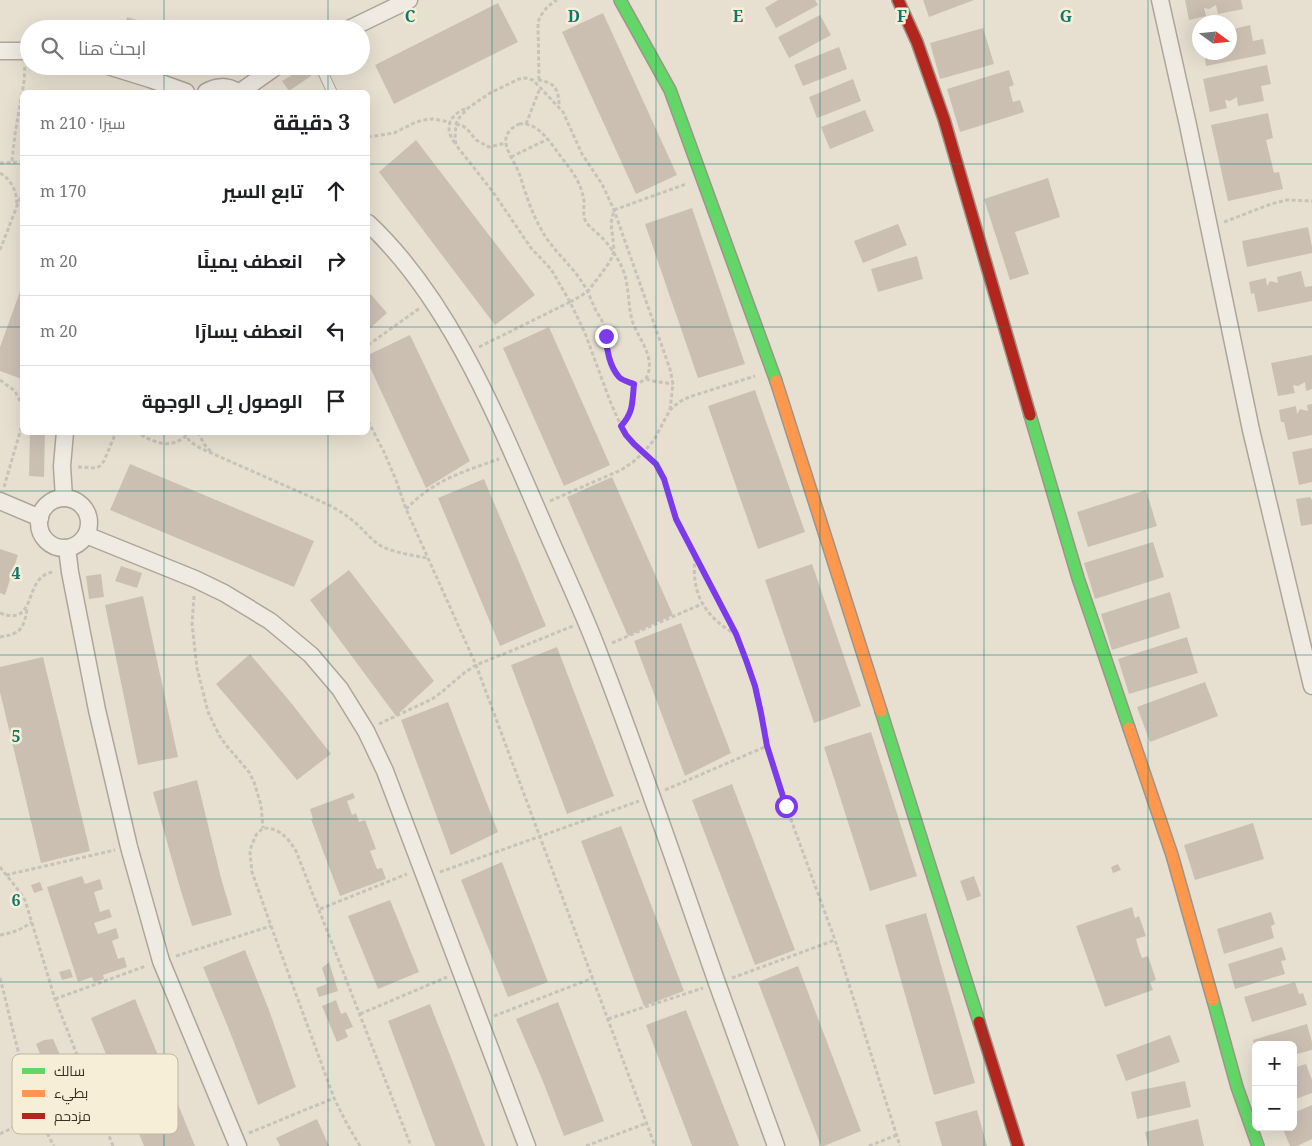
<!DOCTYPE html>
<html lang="ar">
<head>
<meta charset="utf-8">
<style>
  body { margin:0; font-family:"Noto Serif",Cairo,serif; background:#f2f2f2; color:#202124; direction:rtl }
  .controls { position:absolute; right:15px; bottom:15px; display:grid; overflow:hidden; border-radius:8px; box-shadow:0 5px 20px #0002 }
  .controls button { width:45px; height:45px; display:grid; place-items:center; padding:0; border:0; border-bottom:1px solid #e0e0e0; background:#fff; color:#202124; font:25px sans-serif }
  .compass { position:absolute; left:1192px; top:15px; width:45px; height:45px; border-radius:50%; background:#fff; box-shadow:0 5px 20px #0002; rotate:105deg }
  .stop { position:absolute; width:15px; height:15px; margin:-11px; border:4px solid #7c3aed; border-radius:50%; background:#fff }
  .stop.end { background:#7c3aed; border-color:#fff; box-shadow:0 1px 5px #0008 }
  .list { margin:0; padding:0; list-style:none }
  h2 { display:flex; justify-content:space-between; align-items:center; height:65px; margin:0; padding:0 20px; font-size:21px }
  h2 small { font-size:16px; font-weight:400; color:#757577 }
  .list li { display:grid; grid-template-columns:32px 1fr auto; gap:15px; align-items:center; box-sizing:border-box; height:70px; padding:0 20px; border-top:1px solid #e0e0e0 }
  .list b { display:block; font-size:19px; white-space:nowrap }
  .list em { font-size:16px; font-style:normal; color:#757577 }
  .icon { flex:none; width:28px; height:28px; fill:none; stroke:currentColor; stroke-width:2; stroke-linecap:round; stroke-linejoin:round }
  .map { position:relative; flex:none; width:1312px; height:1146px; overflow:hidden; direction:ltr }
  .search { position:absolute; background:#fff; box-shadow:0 5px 20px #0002; left:20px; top:20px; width:350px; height:55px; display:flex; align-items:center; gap:12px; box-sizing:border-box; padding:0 18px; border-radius:28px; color:#757577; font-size:19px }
  .panel { position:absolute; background:#fff; box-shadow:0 5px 20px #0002; left:20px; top:90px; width:350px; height:345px; border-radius:8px; direction:rtl }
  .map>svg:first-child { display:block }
</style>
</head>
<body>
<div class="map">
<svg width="1312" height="1146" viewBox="0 0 1312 1146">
  <rect width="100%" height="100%" fill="#e7e0d1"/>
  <g fill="#cbbfb2">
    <path d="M778,0H815L818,5L776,28L765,8Z"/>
    <path d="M923,0H974L929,17Z"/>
    <path d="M1185,0H1241L1243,9L1218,14L1216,5L1209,9L1204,8L1206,16L1189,20Z"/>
    <path d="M498,3L518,42L394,104L375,65Z"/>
    <path d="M603,13L677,175L636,194L562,32Z"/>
    <path d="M820,15L831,35L789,58L778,37Z"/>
    <path d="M127,17L150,24L149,29H124Z"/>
    <path d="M1250,25L1253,41L1263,39L1266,54L1206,66L1204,52H1230V30Z"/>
    <path d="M983,28L994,64L940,79L930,43Z"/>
    <path d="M839,47L847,69L803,86L794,65Z"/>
    <path d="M1267,65L1271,84L1261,86L1264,101L1238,106L1237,97L1230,101L1225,100L1227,108L1210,112L1203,79Z"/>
    <path d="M305,67L311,76L289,91L282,81Z"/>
    <path d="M1009,70L1014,85L1009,87L1013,102L1020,100L1024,112L960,132L947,89Z"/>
    <path d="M853,79L861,101L817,118L809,97Z"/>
    <path d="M865,110L874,131L830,149L821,127Z"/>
    <path d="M1268,113L1273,138L1266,140L1274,173L1279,172L1283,189L1228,201L1211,125Z"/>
    <path d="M416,140L535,295L495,325L379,172Z"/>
    <path d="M1048,178L1060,217L1015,232L1029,274L1010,280L984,199Z"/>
    <path d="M692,208L745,364L698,378L645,224Z"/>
    <path d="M898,224L907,245L863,263L854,241Z"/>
    <path d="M1308,227L1312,247V253L1247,267L1242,241Z"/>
    <path d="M917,256L923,279L878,292L871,269Z"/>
    <path d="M1301,271L1305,287L1312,286V301L1258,312L1254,293L1251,294L1249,282L1266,278L1267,286L1270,281L1278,283L1277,277Z"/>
    <path d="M22,286V379L0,371V347Z"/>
    <path d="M368,291L387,313L368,330Z"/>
    <path d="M549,327L610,465L564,486L503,348Z"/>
    <path d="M410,335L470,461L426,488L368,363V355Z"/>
    <path d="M1312,355V389L1306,391L1305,382L1298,386L1293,385L1295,393L1278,396L1271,363Z"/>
    <path d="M755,390L805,532L758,549L708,406Z"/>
    <path d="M1312,404V435L1288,440L1284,422H1281L1279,410L1296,406L1297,414L1300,409L1308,411L1307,405Z"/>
    <path d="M30,432H45L44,477L29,476Z"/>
    <path d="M1312,448V482L1299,485L1292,452Z"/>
    <path d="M130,464L314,541L294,587L110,510Z"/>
    <path d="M612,477L673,615L628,636L567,497Z"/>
    <path d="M484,479L546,626L500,646L438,498Z"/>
    <path d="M1146,490L1157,526L1088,547L1077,512Z"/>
    <path d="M1310,497L1312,500V524L1301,526L1296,499Z"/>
    <path d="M1153,542L1164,577L1095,599L1084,563Z"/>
    <path d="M0,549L18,555L5,595L0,593Z"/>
    <path d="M812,564L861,706L814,723L765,580Z"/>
    <path d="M121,566L142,573L137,588L115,581Z"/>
    <path d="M349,570L434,681L396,716L310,600Z"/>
    <path d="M101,574L104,597L89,599L86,576Z"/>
    <path d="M1170,592L1180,628L1112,650L1101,614Z"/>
    <path d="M143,596L178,757L138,765L105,605Z"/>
    <path d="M681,623L731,753L685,776L634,641Z"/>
    <path d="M1187,637L1198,673L1129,694L1118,659Z"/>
    <path d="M557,647L614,796L567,814L511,665Z"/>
    <path d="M250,654L292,704L331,754L297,780L258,733L216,684Z"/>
    <path d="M43,657L90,851L41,863L0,692V667Z"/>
    <path d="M1205,682L1218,716L1150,742L1137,707Z"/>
    <path d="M448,702L498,832L451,855L401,720Z"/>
    <path d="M871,732L917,876L870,891L824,747Z"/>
    <path d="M197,780L221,878L232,915L192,926L180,888L153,792Z"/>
    <path d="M732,784L795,950L755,965L692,800Z"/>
    <path d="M353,793L355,798L347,801L352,815L356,813L359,822L365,820L376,849L370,851L377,869L382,868L386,879L340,896L311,819H313L310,809Z"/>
    <path d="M1253,823L1264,859L1195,880L1184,845Z"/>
    <path d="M621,826L684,991L644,1006L581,841Z"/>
    <path d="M502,862L548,982L508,997L461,880Z"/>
    <path d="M1118,864L1121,870L1113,873L1111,867Z"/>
    <path d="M82,876L85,884L100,879L103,889L94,892L100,912L109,909L112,917L94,923L98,934L116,928L119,938L112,941L118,959L124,957L127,967L103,975L104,979L94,982L92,977L78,982L47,887Z"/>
    <path d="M974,876L981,896L967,901L960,881Z"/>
    <path d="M40,882L43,890L34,893L31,885Z"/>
    <path d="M390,900L419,972L378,989L348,916Z"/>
    <path d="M1132,907L1135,918L1139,916L1146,936L1136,939L1140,953L1142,958L1148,956L1156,980L1150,982L1153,990L1105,1007L1076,926Z"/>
    <path d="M1271,912L1275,924L1271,926L1274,938L1224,954L1217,929Z"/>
    <path d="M926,913L975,1083L934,1095L885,925Z"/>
    <path d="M1282,947L1286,960L1281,961L1285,974L1235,989L1228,964Z"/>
    <path d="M245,950L269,1010L296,1087L258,1105L228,1027L203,967Z"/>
    <path d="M329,962L338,991L319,997L316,988L327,984L322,968Z"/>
    <path d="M798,966L861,1131L824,1146H821L758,982Z"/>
    <path d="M70,969L73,977L62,980L59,972Z"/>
    <path d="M1295,982L1299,994L1303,993L1307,1005L1252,1022L1244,997Z"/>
    <path d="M135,999L195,1146H144L91,1018Z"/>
    <path d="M336,1000L341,1014L346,1012L353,1027L345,1030L348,1037L337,1042L322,1006Z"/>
    <path d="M558,1002L604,1121L564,1136L542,1079L516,1019Z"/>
    <path d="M430,1004L457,1073L485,1146H435L388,1021Z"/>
    <path d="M686,1010L739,1146H692L646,1025Z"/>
    <path d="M1307,1024L1312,1042V1050L1293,1055V1045H1256L1255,1048L1253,1040Z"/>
    <path d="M1170,1035L1180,1062L1126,1081L1116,1055Z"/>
    <path d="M53,1039L61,1057L53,1066L46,1068L36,1044L44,1040Z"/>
    <path d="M1306,1064L1312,1080V1093L1293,1100V1068Z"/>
    <path d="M1185,1081L1191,1107L1137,1119L1131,1092Z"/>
    <path d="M1312,1105V1139L1297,1146H1290L1282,1127H1293V1113Z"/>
    <path d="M977,1110L987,1146H942L935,1122Z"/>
    <path d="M317,1119L329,1146H280L276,1138Z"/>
    <path d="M1198,1119L1204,1146H1148L1145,1132Z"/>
  </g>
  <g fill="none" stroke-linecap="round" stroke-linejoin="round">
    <g stroke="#ada599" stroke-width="11">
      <path id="lane" d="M320,66L332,92"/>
    </g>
    <g stroke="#ada599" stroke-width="19">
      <g id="street">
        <path d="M1160,0L1188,125L1251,430L1312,686"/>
        <path d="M349,29L409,0"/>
        <path d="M0,51H29"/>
        <path d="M108,66L150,79L186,92"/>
        <path d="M206,92C216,86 227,85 237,92"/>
        <path d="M240,92L277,66"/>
        <path d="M368,223C449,299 496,415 540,516C559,561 581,606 598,651C641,761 678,872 717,983C736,1037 757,1092 776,1146"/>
        <path d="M64,498L62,466L65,432"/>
        <circle cx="64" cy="523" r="25"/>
        <path d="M0,501L40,518"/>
        <path d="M86,535L195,579L224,593L270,621L311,655L340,689L366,731L385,771L527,1146"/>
        <path d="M67,548L70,572L97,710L129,847L161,961L238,1146"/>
      </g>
    </g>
    <g stroke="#9c958a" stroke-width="14">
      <g id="fast">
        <path d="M620,0L670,90L776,381"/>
        <path d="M1030,415L1078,578L1129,728"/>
        <path d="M881,711L979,1022"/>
        <path d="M1213,1000L1237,1087L1258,1146"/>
      </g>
    </g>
    <g stroke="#9c958a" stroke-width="14">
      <g id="slow">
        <path d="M776,381L881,711"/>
        <path d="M1129,728L1172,855L1213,1000"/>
      </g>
    </g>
    <g stroke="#9c958a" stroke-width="14">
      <g id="jam">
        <path d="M898,0L917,42L944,119L1030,415"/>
        <path d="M979,1022L1018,1146"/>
      </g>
    </g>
    <g stroke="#c8c2b9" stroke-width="3" stroke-dasharray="4 2.5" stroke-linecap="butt">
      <path d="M538,80C555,82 559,90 559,106"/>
      <path d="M539,80L538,22C542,12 547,6 557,0"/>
      <path d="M456,124L463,126L468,130L476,140L489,147L506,143"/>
      <path d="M519,124C538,122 549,141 559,154C567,165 575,174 580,186C582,191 583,196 584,201C584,207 583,214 585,220C588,226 593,229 598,234C605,240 612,249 617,258C622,266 626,276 627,286C629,297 629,309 632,320C636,334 648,347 649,362C650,367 649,372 647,377C639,386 629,385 621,378C612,370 607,354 606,343C606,338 606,333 605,328C603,322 600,317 596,311C594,306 592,302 590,297C581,274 561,259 547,239C538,225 531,210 526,194C523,187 522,180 519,173C512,155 493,137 519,124Z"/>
      <path d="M526,124L540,88"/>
      <path d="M368,137L394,133L414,123L423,120L433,119L450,122"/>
      <path d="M455,143C443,128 450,113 468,108"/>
      <path d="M511,157L548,139"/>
      <path d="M12,161L15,134L24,82L25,65"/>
      <path d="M0,163L22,162"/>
      <path d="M0,173C12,180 17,192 17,206"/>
      <path d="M614,210L686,184"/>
      <path d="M1224,222L1271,204L1287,200L1312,201"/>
      <path d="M0,250L22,193"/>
      <path d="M368,345L420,308"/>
      <path d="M479,347L570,302"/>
      <path d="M646,379L653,381L673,384"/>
      <path d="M0,380L15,391L22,405"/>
      <path d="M670,410L673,384L670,369L614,210L602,184L582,154L563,112L533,80L526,78L519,79L490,93L468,108L459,118L456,124L455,138L456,145L493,192L531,248L551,269L570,302L585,333L610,401L621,426L626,435L634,444L656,464L664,479L676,519L736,634L755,686L761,713L767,746L786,806L835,940L900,1146"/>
      <path d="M368,421L384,452L396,480L406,509L476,665L655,1146"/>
      <path d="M621,426C634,412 632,402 634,384"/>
      <path d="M135,432C154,441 167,451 186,436"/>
      <path d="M185,432C187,441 195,445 202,449L329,505C340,511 351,518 361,528C367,534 373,541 381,546C395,553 412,555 427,558"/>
      <path d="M198,432L204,444L211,452"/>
      <path d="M78,467L96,468L100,466L104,461L114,437L120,432"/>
      <path d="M4,487L22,425"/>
      <path d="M550,501L621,470L633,462L643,453L654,440L670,410L679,402L689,397L755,376"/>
      <path d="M406,509C414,501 423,493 433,487C453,474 477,467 499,459"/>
      <path d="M695,557C691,593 704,616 735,634"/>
      <path d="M194,596L192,624L197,668L208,712L219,735L226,745L249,772L254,782L261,805L263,828"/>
      <path d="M0,613C39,628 22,575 54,572"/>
      <path d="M0,637C21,634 24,628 27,609"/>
      <path d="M612,643L702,604"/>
      <path d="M379,724L432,699L443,691L464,673L476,665L573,626"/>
      <path d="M665,790L767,746"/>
      <path d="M0,867L19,891L25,900L55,999L113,1146"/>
      <path d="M440,872L639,801"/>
      <path d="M6,875L115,850"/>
      <path d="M320,909L407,874"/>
      <path d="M0,935C13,933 22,929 32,922"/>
      <path d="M176,956L271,926"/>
      <path d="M0,978C15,1035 25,1095 54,1146"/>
      <path d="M732,978L835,940"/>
      <path d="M55,999L146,966"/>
      <path d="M360,1014L447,977"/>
      <path d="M494,1016L593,978"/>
      <path d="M608,1019L703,988"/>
      <path d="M249,1133L334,1098"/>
      <path d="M0,1134L38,1115"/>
      <path d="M360,1146L347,1124L334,1098L271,926L252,872L250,853L251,847L256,835L263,828C280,828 288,838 296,851L411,1146"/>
      <path d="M586,1146L647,1123"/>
      <path d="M869,1146L897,1135"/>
    </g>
    <use href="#lane" stroke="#efebe3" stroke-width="9"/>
    <use href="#street" stroke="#efebe3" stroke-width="16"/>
    <use href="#fast" stroke="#63d668" stroke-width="11"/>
    <use href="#slow" stroke="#ff974d" stroke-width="11"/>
    <use href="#jam" stroke="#b3261e" stroke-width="11"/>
    <path stroke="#c8c2b9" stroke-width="3" stroke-dasharray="4 2.5" stroke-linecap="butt" d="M570,302L581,296L589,290L609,263L613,255L614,249L611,223L614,210"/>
  </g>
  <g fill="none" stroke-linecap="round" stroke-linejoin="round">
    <path stroke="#7c3aed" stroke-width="6" d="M606,336C606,349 610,367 619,377C623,381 629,382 634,384C632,402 634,412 621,426L626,435L634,444L656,464L664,479L676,519L736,634L746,660L755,686L761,713L767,746L786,806"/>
  </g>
  <path fill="none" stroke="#0f766e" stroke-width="1" stroke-opacity="0.55" d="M164,0V29M328,0V29M492,0V1146M656,0V1146M820,0V1146M984,0V1146M1148,0V1146M164,66V92M328,66V92M0,164H22M368,164H1312M0,327H22M368,327H1312M164,432V1146M328,432V1146M0,491H1312M0,655H1312M0,819H1312M0,982H1312"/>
  <rect x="12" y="1054" width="166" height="80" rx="8" fill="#f7eed8" stroke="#bfb4a1" stroke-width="1"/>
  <rect x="22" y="1068" width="23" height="6" fill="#63d668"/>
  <rect x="22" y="1090" width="23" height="7" fill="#ff974d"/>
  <rect x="22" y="1113" width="23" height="6" fill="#b3261e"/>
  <g font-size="14" fill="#3d2e20">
    <text x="54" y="1076">سالك</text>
    <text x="54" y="1098">بطيء</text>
    <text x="54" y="1121">مزدحم</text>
  </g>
  <g font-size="16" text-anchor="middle" font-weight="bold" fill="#0f766e" stroke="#f7eed8" stroke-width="5" stroke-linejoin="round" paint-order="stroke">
    <text x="410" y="22">C</text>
    <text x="574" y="22">D</text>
    <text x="738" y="22">E</text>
    <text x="902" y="22">F</text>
    <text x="1066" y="22">G</text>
    <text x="16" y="579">4</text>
    <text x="16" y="742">5</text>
    <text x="16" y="906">6</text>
  </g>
</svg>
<div class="controls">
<button>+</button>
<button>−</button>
</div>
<svg class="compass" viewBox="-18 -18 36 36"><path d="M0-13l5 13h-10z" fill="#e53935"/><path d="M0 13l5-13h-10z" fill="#757577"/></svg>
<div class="stop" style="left:786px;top:806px"></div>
<div class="stop end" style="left:606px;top:336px"></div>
<div class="search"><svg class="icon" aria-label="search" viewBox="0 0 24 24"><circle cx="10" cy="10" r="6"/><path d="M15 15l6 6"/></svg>ابحث هنا</div>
<section class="panel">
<h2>3 دقيقة<small>سيرًا · 210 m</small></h2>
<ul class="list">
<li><svg class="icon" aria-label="ahead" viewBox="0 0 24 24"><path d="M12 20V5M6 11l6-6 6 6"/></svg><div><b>تابع السير</b></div><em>170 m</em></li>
<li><svg class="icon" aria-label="right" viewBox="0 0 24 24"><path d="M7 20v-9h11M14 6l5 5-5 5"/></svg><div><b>انعطف يمينًا</b></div><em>20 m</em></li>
<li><svg class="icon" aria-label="left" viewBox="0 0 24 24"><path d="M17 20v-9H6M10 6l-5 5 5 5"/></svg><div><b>انعطف يسارًا</b></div><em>20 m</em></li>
<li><svg class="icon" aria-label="arrive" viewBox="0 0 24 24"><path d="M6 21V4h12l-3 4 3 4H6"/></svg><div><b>الوصول إلى الوجهة</b></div></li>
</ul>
</section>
</div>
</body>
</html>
